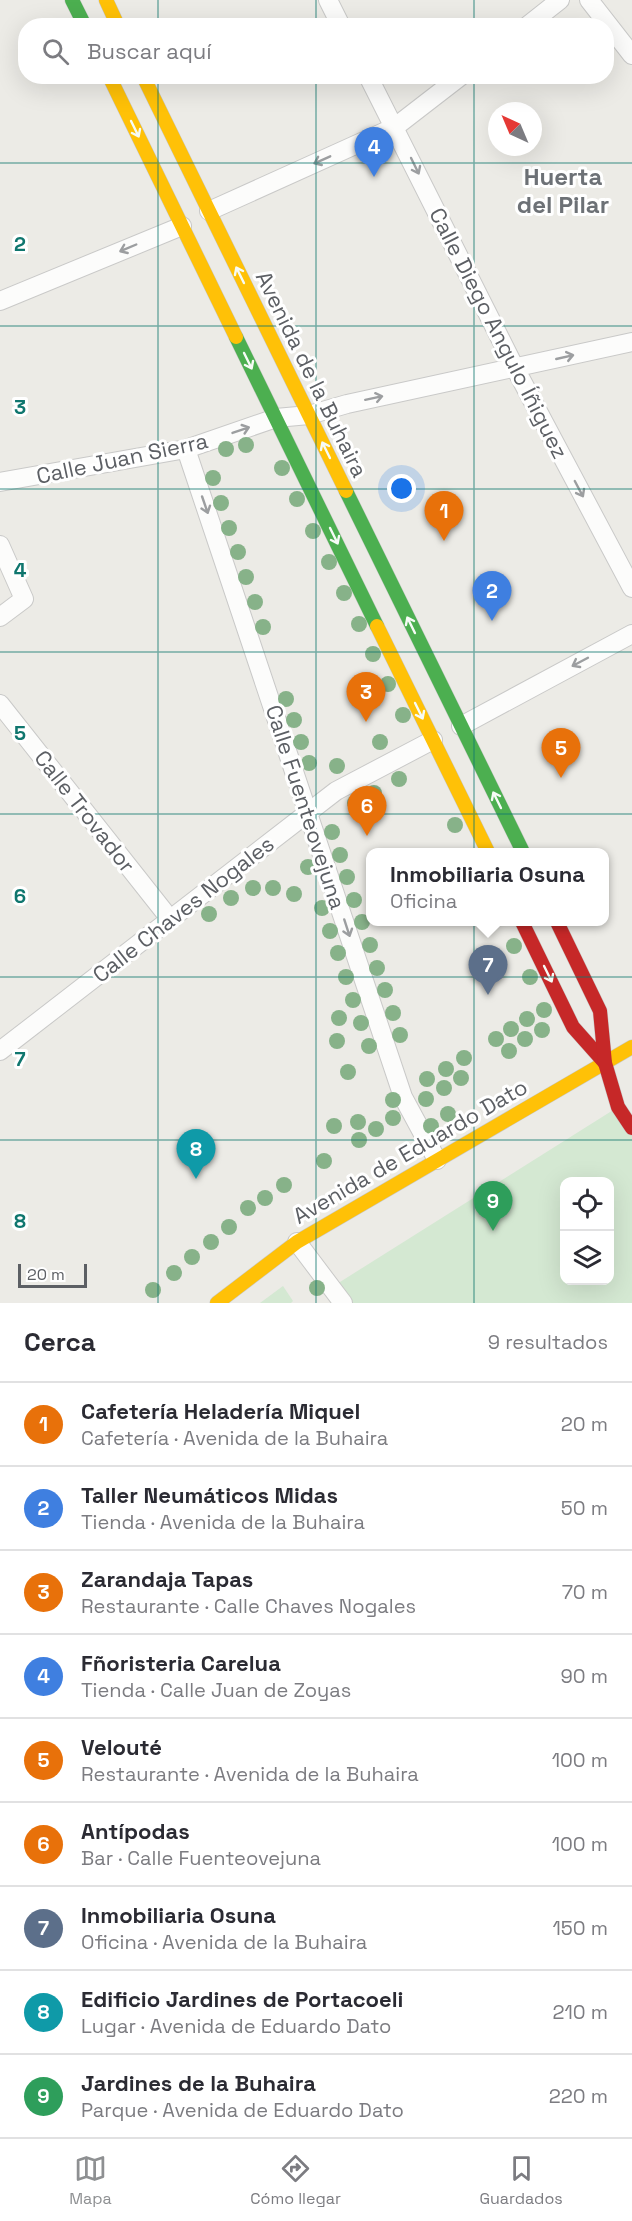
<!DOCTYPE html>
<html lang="es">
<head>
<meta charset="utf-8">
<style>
  body { margin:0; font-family:"Space Grotesk",sans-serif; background:#f2f2f3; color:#2b2b33 }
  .controls { position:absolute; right:18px; bottom:18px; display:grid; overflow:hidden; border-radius:12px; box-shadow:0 6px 24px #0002 }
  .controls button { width:54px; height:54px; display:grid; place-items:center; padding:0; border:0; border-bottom:2px solid #e1e1e2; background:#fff; color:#2b2b33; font:30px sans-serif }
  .compass { position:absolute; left:488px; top:102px; width:54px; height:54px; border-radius:50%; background:#fff; box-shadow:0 6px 24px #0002; rotate:316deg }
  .scale { position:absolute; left:18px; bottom:15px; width:69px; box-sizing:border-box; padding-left:6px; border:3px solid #5c5f64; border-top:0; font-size:16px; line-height:21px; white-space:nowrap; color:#5c5f64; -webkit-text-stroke:4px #fff; paint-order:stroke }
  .you { position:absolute; left:402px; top:489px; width:21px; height:21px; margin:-15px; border:4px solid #fff; border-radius:50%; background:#1a73e8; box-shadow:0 0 0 9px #1a73e833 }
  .badge { display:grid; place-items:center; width:39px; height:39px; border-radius:50%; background:#8e9092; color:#fff; font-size:20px; font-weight:700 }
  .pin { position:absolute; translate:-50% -50px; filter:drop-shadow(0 2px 3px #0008) }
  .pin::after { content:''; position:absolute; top:32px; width:21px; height:18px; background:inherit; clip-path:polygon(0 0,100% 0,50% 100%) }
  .popup { position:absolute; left:366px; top:848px; width:243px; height:78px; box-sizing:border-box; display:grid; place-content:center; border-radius:12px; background:#fff; filter:drop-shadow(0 2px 4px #0005); font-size:20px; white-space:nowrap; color:#7c7c81 }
  .popup b { font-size:22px; color:#2b2b33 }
  .popup::after { content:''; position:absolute; left:50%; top:100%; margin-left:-12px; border:12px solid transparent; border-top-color:#fff }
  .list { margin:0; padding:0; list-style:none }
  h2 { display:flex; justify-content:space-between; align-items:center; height:78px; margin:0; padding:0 24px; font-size:26px }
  h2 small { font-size:20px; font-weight:400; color:#7c7c81 }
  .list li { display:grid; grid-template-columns:39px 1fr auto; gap:18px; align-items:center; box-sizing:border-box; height:84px; padding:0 24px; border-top:2px solid #e1e1e2 }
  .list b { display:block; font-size:22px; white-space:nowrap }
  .list p { margin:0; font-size:20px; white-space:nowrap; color:#7c7c81 }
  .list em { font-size:20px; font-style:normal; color:#7c7c81 }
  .icon { flex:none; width:33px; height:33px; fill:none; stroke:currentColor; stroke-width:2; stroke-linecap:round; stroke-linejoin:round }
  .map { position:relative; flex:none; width:632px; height:1303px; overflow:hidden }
  .search { position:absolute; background:#fff; box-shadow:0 6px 24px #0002; left:18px; right:18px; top:18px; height:66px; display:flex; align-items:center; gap:15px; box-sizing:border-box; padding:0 21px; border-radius:24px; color:#7c7c81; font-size:22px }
  .sheet { height:834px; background:#fff }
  nav { display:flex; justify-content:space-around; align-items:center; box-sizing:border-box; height:84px; border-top:2px solid #e1e1e2; background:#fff; font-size:16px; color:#7c7c81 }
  nav a { display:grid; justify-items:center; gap:3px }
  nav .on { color:#8e9092 }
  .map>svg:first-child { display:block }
</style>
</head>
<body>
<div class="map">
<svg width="632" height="1303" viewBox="0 0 632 1303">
  <rect width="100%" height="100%" fill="#ecebe6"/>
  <g fill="#d4e8d2" fill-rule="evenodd">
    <path d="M618,1107L632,1128V1303H345L332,1287ZM564,1182H610V1280H564Z"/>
    <path d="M283,1286L293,1301L291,1303H260Z"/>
  </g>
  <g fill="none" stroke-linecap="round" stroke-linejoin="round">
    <g stroke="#c9c9c8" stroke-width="20">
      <g id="street">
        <path d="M328,0L341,26"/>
        <path d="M589,0L632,55"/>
        <path d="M527,26L560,0"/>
        <path d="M368,76L515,368L632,588"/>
        <path d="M209,211L395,127L461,76"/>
        <path d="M0,301L182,226"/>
        <path d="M186,449L403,1097L437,1160"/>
        <path d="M0,482L186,449L276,418L309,415L347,404L632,342"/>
        <path d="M0,545L24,599L0,617"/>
        <path d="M0,704L170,919"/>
        <path d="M461,726L632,634"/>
        <path d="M0,1051L336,791L433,740"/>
        <path d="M297,1242L343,1303"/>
      </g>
    </g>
    <g stroke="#c7c8c6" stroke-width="15">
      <g id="fast">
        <path d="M72,0L85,26"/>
        <path d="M236,337L377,626"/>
        <path d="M346,491L523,852"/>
      </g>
    </g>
    <g stroke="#c7c8c6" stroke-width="15">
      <g id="slow">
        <path d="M106,0L118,26"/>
        <path d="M109,76L236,337"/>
        <path d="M143,76L346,491"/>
        <path d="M377,626L488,852"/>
        <path d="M217,1303L297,1242L632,1047"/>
      </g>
    </g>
    <g stroke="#c7c8c6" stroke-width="15">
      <g id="jam">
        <path d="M522,922L573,1027L605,1063"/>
        <path d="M557,922L600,1011L605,1063L618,1107L632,1128"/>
      </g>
    </g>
    <use href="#street" stroke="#fcfcfb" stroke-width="18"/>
    <use href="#fast" stroke="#4caf50" stroke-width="14"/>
    <use href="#slow" stroke="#ffc107" stroke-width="14"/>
    <use href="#jam" stroke="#c62828" stroke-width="14"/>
  </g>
  <g fill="#87b289">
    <circle cx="246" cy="445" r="8"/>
    <circle cx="226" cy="449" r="8"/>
    <circle cx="282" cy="468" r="8"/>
    <circle cx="213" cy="478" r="8"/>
    <circle cx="297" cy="499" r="8"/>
    <circle cx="221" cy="503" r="8"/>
    <circle cx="229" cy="528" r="8"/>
    <circle cx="313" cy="531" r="8"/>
    <circle cx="238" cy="552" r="8"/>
    <circle cx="329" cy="562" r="8"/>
    <circle cx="246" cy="577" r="8"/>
    <circle cx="344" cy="593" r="8"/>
    <circle cx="255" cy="602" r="8"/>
    <circle cx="359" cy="624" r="8"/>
    <circle cx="263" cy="627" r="8"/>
    <circle cx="373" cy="654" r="8"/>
    <circle cx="388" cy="684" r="8"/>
    <circle cx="286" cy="699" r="8"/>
    <circle cx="403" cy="715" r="8"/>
    <circle cx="294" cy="720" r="8"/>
    <circle cx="301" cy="742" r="8"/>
    <circle cx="380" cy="742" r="8"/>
    <circle cx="309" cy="763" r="8"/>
    <circle cx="337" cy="766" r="8"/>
    <circle cx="399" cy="779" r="8"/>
    <circle cx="374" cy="793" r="8"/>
    <circle cx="355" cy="803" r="8"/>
    <circle cx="455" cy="825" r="8"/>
    <circle cx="332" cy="832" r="8"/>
    <circle cx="340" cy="855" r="8"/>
    <circle cx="308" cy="867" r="8"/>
    <circle cx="347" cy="877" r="8"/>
    <circle cx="253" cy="888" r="8"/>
    <circle cx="273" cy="888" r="8"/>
    <circle cx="294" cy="894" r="8"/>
    <circle cx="231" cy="898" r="8"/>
    <circle cx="354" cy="900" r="8"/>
    <circle cx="322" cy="908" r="8"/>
    <circle cx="209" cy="914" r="8"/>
    <circle cx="362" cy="922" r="8"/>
    <circle cx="330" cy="931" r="8"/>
    <circle cx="370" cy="945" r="8"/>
    <circle cx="514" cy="946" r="8"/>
    <circle cx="338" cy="953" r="8"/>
    <circle cx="377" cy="968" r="8"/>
    <circle cx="346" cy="977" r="8"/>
    <circle cx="530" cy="977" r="8"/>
    <circle cx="385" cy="990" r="8"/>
    <circle cx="353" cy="1000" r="8"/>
    <circle cx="544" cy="1010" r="8"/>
    <circle cx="393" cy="1013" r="8"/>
    <circle cx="339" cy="1018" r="8"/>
    <circle cx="527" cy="1019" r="8"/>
    <circle cx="361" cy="1023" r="8"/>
    <circle cx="511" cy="1029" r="8"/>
    <circle cx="542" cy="1030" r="8"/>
    <circle cx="400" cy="1035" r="8"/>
    <circle cx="496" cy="1039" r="8"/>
    <circle cx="525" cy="1039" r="8"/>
    <circle cx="337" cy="1041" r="8"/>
    <circle cx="369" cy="1046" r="8"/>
    <circle cx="509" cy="1051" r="8"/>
    <circle cx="464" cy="1058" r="8"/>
    <circle cx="446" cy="1069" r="8"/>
    <circle cx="348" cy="1072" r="8"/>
    <circle cx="461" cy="1078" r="8"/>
    <circle cx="427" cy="1079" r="8"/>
    <circle cx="444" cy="1088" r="8"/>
    <circle cx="426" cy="1099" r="8"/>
    <circle cx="393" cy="1100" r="8"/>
    <circle cx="448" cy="1114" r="8"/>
    <circle cx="393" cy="1118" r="8"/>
    <circle cx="358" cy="1122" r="8"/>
    <circle cx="334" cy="1126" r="8"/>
    <circle cx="431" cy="1126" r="8"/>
    <circle cx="376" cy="1129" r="8"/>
    <circle cx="359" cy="1140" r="8"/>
    <circle cx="324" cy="1161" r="8"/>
    <circle cx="284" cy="1185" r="8"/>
    <circle cx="265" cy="1198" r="8"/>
    <circle cx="248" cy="1208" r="8"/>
    <circle cx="229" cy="1227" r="8"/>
    <circle cx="211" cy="1242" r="8"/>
    <circle cx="192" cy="1257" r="8"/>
    <circle cx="174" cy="1273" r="8"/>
    <circle cx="317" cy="1288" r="8"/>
    <circle cx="153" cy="1290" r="8"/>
  </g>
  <defs><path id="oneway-shaft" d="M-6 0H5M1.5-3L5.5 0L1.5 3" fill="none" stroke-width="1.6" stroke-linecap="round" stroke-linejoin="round" transform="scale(1.5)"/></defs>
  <g stroke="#f6fbf6">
    <use href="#oneway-shaft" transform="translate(135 129) rotate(64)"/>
    <use href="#oneway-shaft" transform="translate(240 275) rotate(-116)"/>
    <use href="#oneway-shaft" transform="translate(248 361) rotate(64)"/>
    <use href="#oneway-shaft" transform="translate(326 450) rotate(-116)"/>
    <use href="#oneway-shaft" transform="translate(334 536) rotate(64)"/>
    <use href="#oneway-shaft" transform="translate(411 625) rotate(-116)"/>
    <use href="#oneway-shaft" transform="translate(419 711) rotate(64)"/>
    <use href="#oneway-shaft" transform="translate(497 800) rotate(-116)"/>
    <use href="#oneway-shaft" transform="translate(548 974) rotate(64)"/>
  </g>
  <g stroke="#9c9ea0">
    <use href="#oneway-shaft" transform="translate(322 160) rotate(156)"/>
    <use href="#oneway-shaft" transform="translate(415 166) rotate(64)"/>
    <use href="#oneway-shaft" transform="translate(128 248) rotate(157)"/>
    <use href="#oneway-shaft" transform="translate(565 357) rotate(-13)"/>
    <use href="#oneway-shaft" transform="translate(374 398) rotate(-12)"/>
    <use href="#oneway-shaft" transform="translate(241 430) rotate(-19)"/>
    <use href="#oneway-shaft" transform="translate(579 489) rotate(62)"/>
    <use href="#oneway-shaft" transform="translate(205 505) rotate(71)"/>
    <use href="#oneway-shaft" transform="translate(580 662) rotate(152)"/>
    <use href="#oneway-shaft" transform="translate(347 928) rotate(72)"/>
  </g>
  <path fill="none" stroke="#0f766e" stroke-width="1.5" stroke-opacity="0.55" d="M158,0V26M316,0V26M474,0V26M158,76V1303M316,76V1303M474,76V1303M0,163H632M0,326H632M0,489H632M0,652H632M0,814H632M0,977H632M0,1140H632"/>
  <g text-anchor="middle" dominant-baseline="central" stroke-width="6" stroke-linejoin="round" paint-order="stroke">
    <g font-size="22" fill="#5c5f64" stroke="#fff">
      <text transform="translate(499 333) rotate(63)">Calle Diego Angulo Íñiguez</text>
      <text transform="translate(312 374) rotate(64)">Avenida de la Buhaira</text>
      <text transform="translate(122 458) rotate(-12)">Calle Juan Sierra</text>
      <text transform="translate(306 807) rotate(72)">Calle Fuenteovejuna</text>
      <text transform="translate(85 811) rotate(52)">Calle Trovador</text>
      <text transform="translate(183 909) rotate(-38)">Calle Chaves Nogales</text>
      <text transform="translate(410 1151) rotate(-30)">Avenida de Eduardo Dato</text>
    </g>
    <g font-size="24" font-weight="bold" fill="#6d7176" stroke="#fff">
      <text x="563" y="176">Huerta<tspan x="563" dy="28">del Pilar</tspan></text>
    </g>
  </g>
  <g font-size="20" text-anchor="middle" font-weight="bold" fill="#0f766e" stroke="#fff" stroke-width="6" stroke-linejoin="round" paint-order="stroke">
    <text x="20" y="251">2</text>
    <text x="20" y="414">3</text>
    <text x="20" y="577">4</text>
    <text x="20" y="740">5</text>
    <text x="20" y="903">6</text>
    <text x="20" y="1066">7</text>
    <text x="20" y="1228">8</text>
  </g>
</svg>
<div class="controls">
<button><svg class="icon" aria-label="locate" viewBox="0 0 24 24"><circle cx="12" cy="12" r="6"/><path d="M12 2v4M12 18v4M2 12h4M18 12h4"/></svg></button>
<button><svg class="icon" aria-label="layers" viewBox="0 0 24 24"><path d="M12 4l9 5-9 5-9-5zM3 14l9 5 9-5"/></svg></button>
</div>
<svg class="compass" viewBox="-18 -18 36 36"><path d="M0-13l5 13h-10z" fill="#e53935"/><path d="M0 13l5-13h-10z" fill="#7c7c81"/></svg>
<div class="scale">20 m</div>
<div class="you"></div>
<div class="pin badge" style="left:444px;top:541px;background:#e8710a">1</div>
<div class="pin badge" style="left:492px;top:621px;background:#3f7fe0">2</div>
<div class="pin badge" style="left:366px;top:722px;background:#e8710a">3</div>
<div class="pin badge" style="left:374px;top:177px;background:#3f7fe0">4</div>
<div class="pin badge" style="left:561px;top:778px;background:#e8710a">5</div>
<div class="pin badge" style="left:367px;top:836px;background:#e8710a">6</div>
<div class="pin badge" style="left:488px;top:995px;background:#5c6f8a">7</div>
<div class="popup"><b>Inmobiliaria Osuna</b>Oficina</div>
<div class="pin badge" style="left:196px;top:1179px;background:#0f9aa8">8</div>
<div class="pin badge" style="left:493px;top:1231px;background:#2e9e5b">9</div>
<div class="search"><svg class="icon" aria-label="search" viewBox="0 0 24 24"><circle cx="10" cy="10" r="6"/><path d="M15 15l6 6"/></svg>Buscar aquí</div>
</div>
<section class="sheet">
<h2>Cerca<small>9 resultados</small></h2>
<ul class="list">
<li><span class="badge" style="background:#e8710a">1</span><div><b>Cafetería Heladería Miquel</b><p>Cafetería · Avenida de la Buhaira</p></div><em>20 m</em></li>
<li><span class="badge" style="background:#3f7fe0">2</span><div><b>Taller Neumáticos Midas</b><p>Tienda · Avenida de la Buhaira</p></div><em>50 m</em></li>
<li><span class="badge" style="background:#e8710a">3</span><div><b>Zarandaja Tapas</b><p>Restaurante · Calle Chaves Nogales</p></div><em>70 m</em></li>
<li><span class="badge" style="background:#3f7fe0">4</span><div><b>Fñoristeria Carelua</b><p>Tienda · Calle Juan de Zoyas</p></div><em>90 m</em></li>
<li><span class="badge" style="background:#e8710a">5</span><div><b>Velouté</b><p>Restaurante · Avenida de la Buhaira</p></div><em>100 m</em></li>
<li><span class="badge" style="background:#e8710a">6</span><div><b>Antípodas</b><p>Bar · Calle Fuenteovejuna</p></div><em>100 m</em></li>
<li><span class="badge" style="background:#5c6f8a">7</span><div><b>Inmobiliaria Osuna</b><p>Oficina · Avenida de la Buhaira</p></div><em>150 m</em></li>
<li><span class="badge" style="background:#0f9aa8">8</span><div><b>Edificio Jardines de Portacoeli</b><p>Lugar · Avenida de Eduardo Dato</p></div><em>210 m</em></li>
<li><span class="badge" style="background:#2e9e5b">9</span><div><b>Jardines de la Buhaira</b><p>Parque · Avenida de Eduardo Dato</p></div><em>220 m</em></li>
</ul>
</section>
<nav>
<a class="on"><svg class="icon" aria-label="map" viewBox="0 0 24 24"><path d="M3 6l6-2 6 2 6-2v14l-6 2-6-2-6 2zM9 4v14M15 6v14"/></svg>Mapa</a>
<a><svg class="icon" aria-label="directions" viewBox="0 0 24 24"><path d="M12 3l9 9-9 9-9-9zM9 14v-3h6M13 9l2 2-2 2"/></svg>Cómo llegar</a>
<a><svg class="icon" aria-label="saved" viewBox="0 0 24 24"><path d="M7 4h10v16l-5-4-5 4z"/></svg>Guardados</a>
</nav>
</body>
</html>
